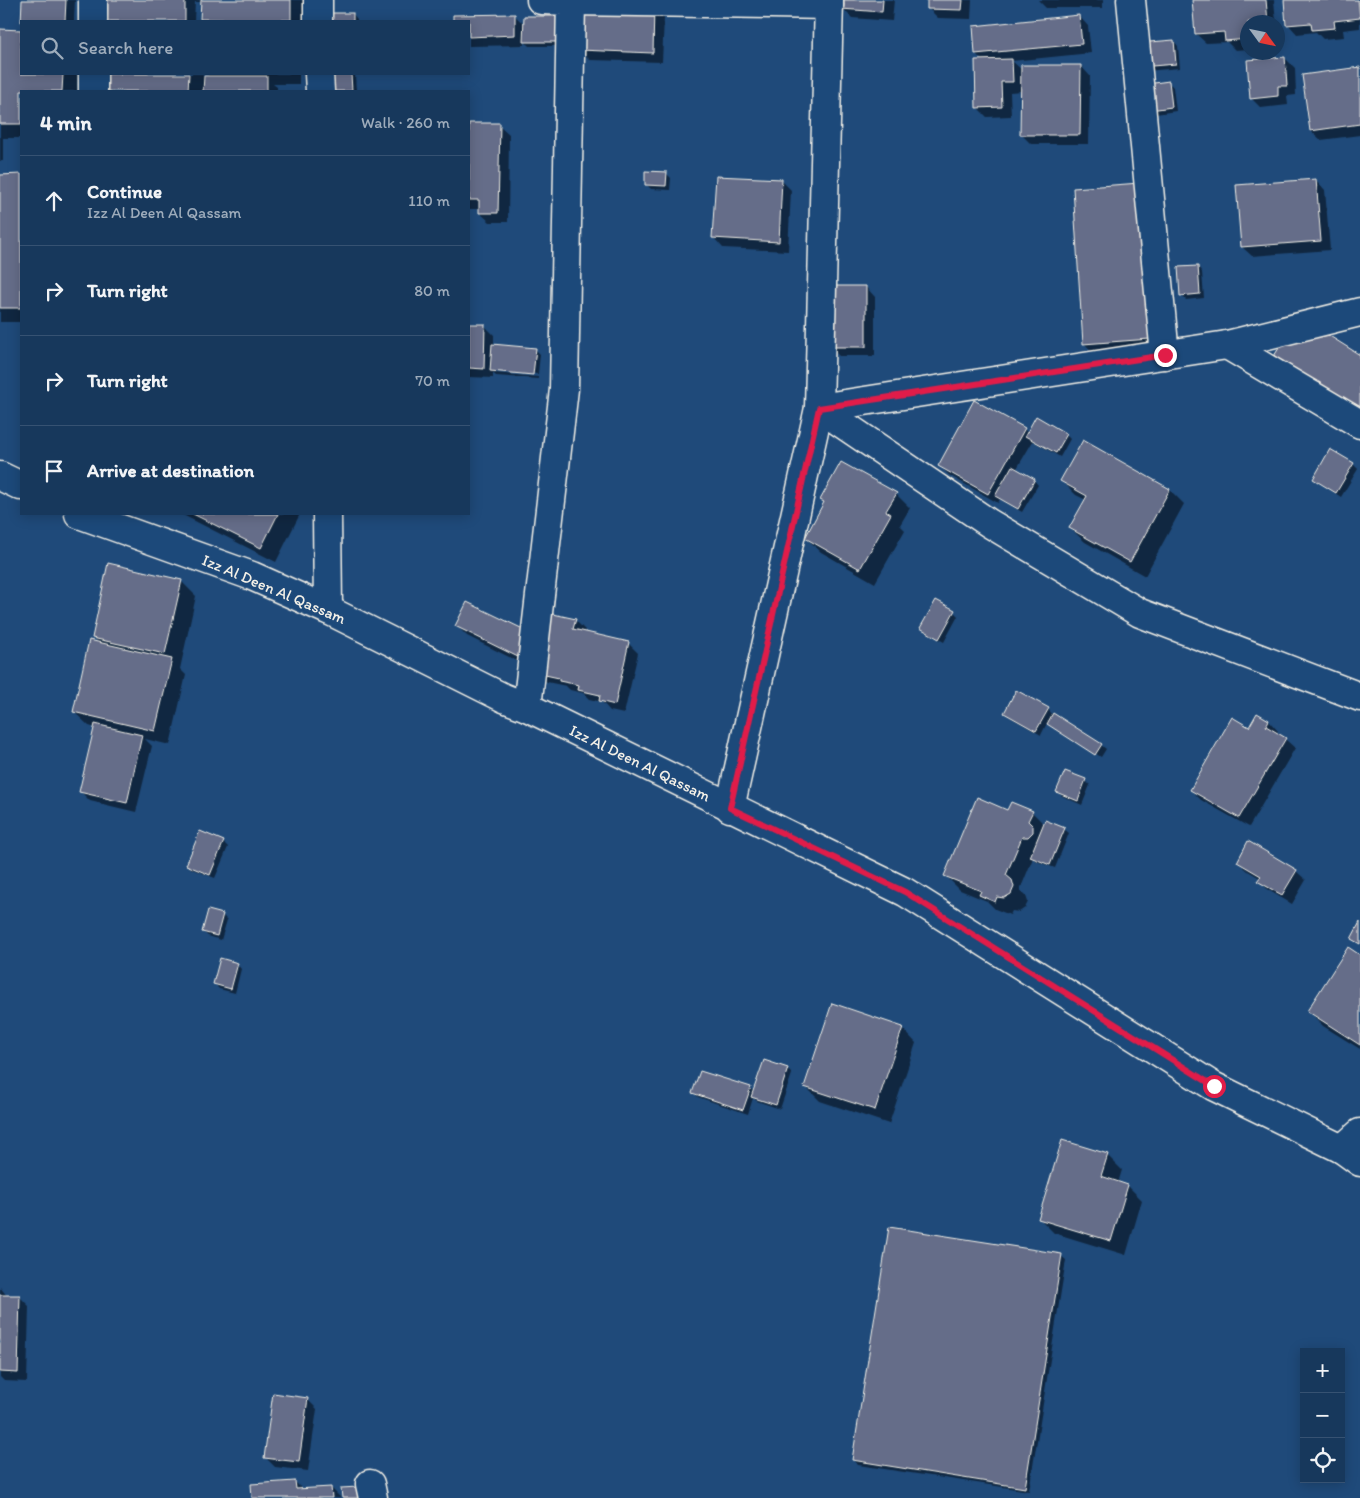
<!DOCTYPE html>
<html lang="en">
<head>
<meta charset="utf-8">
<style>
  body { margin:0; font-family:Itim,sans-serif; background:#244365; color:#f1f3f6 }
  .controls { position:absolute; right:15px; bottom:15px; display:grid; overflow:hidden; border-radius:0px; box-shadow:0 2px 12px #0003 }
  .controls button { width:45px; height:45px; display:grid; place-items:center; padding:0; border:0; border-bottom:1px solid #365272; background:#17385c; color:#f1f3f6; font:25px sans-serif }
  .compass { position:absolute; left:1240px; top:15px; width:45px; height:45px; border-radius:50%; background:#17385c; box-shadow:0 2px 12px #0003; rotate:123deg }
  .stop { position:absolute; width:15px; height:15px; margin:-11px; border:4px solid #e11d48; border-radius:50%; background:#fff }
  .stop.end { background:#e11d48; border-color:#fff; box-shadow:0 1px 5px #0008 }
  .list { margin:0; padding:0; list-style:none }
  h2 { display:flex; justify-content:space-between; align-items:center; height:65px; margin:0; padding:0 20px; font-size:21px }
  h2 small { font-size:16px; font-weight:400; color:#9eacbb }
  .list li { display:grid; grid-template-columns:32px 1fr auto; gap:15px; align-items:center; box-sizing:border-box; height:90px; padding:0 20px; border-top:1px solid #365272 }
  .list b { display:block; font-size:19px; white-space:nowrap }
  .list p { margin:0; font-size:16px; white-space:nowrap; color:#9eacbb }
  .list em { font-size:16px; font-style:normal; color:#9eacbb }
  .icon { flex:none; width:28px; height:28px; fill:none; stroke:currentColor; stroke-width:2; stroke-linecap:round; stroke-linejoin:round }
  .map { position:relative; flex:none; width:1360px; height:1498px; overflow:hidden }
  .search { position:absolute; background:#17385c; box-shadow:0 2px 12px #0003; left:20px; top:20px; width:450px; height:55px; display:flex; align-items:center; gap:12px; box-sizing:border-box; padding:0 18px; border-radius:0px; color:#9eacbb; font-size:19px }
  .panel { position:absolute; background:#17385c; box-shadow:0 2px 12px #0003; left:20px; top:90px; width:450px; height:425px; border-radius:0px }
  .map>svg:first-child { display:block }
</style>
</head>
<body>
<div class="map">
<svg width="1360" height="1498" viewBox="0 0 1360 1498">
  <rect width="100%" height="100%" fill="#1f4a7a"/>
  <filter id="ink" filterUnits="userSpaceOnUse"><feTurbulence type="fractalNoise" baseFrequency=".02" numOctaves="2"/><feDisplacementMap in="SourceGraphic" scale="10" xChannelSelector="R" yChannelSelector="G"/><feConvolveMatrix kernelMatrix="1 2 1 2 8 2 1 2 1" color-interpolation-filters="sRGB"/></filter>
  <g filter="url(#ink)">
    <g fill="#0007">
      <path d="M23,0H75L74,21H22Z"/>
      <path d="M98,0H306L305,21H204L201,19L202,2H195L194,21H98Z"/>
      <path d="M843,0H894L892,21L852,18L842,8Z"/>
      <path d="M929,0H972L971,19L938,18L928,8Z"/>
      <path d="M1038,0H1103V8H1046Z"/>
      <path d="M1193,0H1274L1276,22H1248V49L1235,50L1227,42L1206,43L1196,34Z"/>
      <path d="M1286,0H1360V28L1343,30L1344,37L1323,39L1316,32L1297,34L1288,24Z"/>
      <path d="M654,8L664,18L662,62L590,60L580,50Z"/>
      <path d="M353,14L357,19V21H330Z"/>
      <path d="M514,15L525,25L558,17L561,46H529L524,41V45L469,46V21H454V16Z"/>
      <path d="M1079,16L1088,26L1091,53L1012,61L1022,70L1081,66L1090,76L1089,144H1031L1021,134L1022,91L1010,92L1011,116L987,117L977,107L983,61L976,54Z"/>
      <path d="M0,31H21V74H77V91H21V138H3V161H0Z"/>
      <path d="M1174,41L1178,46L1180,68L1146,71Z"/>
      <path d="M1285,58L1295,68L1296,95L1287,96L1288,105L1261,108L1251,98Z"/>
      <path d="M1360,68V135L1321,140L1311,131Z"/>
      <path d="M108,74H203V77H210L207,74H299V84H273L277,87V91H107Z"/>
      <path d="M328,74H355L356,91H329Z"/>
      <path d="M1168,82L1173,87L1176,111L1156,114L1151,109Z"/>
      <path d="M469,125H499L509,134L508,222H490L480,213L481,209H469Z"/>
      <path d="M666,173L671,178L670,190L651,189L646,184Z"/>
      <path d="M21,175V322H0V176Z"/>
      <path d="M1316,180L1325,190L1330,250L1252,256L1242,247Z"/>
      <path d="M782,181L791,190L788,251L723,248L714,238Z"/>
      <path d="M1074,189L1164,353L1098,358L1084,343Z"/>
      <path d="M1198,267L1202,272L1204,298L1186,300L1181,295Z"/>
      <path d="M866,287L875,297V356H839L829,346Z"/>
      <path d="M469,325L485,326L494,335V346L535,349L540,354L538,374L495,371V373L538,377V379L496,376L493,373V378L469,377Z"/>
      <path d="M1024,429L1028,433L1066,435L1070,439L1060,457L1033,441L1016,470L1034,480L1038,485L1022,512L1000,499L998,503L949,475L939,465Z"/>
      <path d="M1084,442L1170,490L1184,504L1145,576L1085,542L1070,528L1086,500L1076,495L1062,481Z"/>
      <path d="M1353,464L1358,469L1341,497L1314,479Z"/>
      <path d="M896,494L910,508L900,525L905,530L875,583L821,552L806,538L825,504L821,500Z"/>
      <path d="M181,514H300L276,562Z"/>
      <path d="M181,581L196,596L180,669L186,675L170,745L145,739L152,746L136,812L90,801L81,792L96,728L89,726L74,712L100,644L93,637Z"/>
      <path d="M954,612L958,616L944,642L926,632L922,628Z"/>
      <path d="M575,620L585,630L584,633L628,643L638,653L624,714L610,711L602,702L589,699L583,693L570,690L566,686L547,682L537,672Z"/>
      <path d="M457,626L523,630L527,666L467,636Z"/>
      <path d="M1048,709L1052,714L1101,745L1106,749L1101,757L1053,726L1052,727L1047,723L1041,735L1010,717L1005,713Z"/>
      <path d="M1257,715L1269,721L1278,731L1276,734L1285,739L1295,748L1249,827L1201,800L1191,790L1249,729Z"/>
      <path d="M1085,781L1090,785L1082,805L1062,796L1058,792Z"/>
      <path d="M1008,811L1032,812L1045,825L1064,829L1069,833L1055,868L1036,861L1033,858L1020,890L1026,896L1028,902L1025,908L1019,912L1012,911L1010,915L995,909L987,901L960,890L946,876Z"/>
      <path d="M223,842L228,847L215,878L192,869L187,865Z"/>
      <path d="M1238,862L1296,871L1306,880L1292,904L1268,890L1259,880L1260,878L1248,871Z"/>
      <path d="M222,915L227,920L221,940L208,936L203,932Z"/>
      <path d="M1360,956V1049L1323,1026L1309,1011Z"/>
      <path d="M237,964L241,969L235,993L219,989L215,984Z"/>
      <path d="M902,1028L916,1043L889,1124L820,1101L805,1086Z"/>
      <path d="M787,1069L792,1074L780,1109L757,1101L753,1098L748,1114L698,1097L694,1093L750,1088L754,1092Z"/>
      <path d="M1107,1155L1122,1170L1118,1183L1128,1186L1142,1200L1126,1255L1054,1233L1039,1218Z"/>
      <path d="M1061,1256L1066,1260L1029,1491L858,1465L853,1460Z"/>
      <path d="M0,1287L7,1296H19L29,1306L27,1382L4,1381L0,1377Z"/>
      <path d="M307,1399L317,1409L308,1471L275,1467L265,1457Z"/>
      <path d="M295,1482L303,1490L331,1488L341,1498H253Z"/>
    </g>
    <g fill="#656d89" stroke="#f4f1e8">
      <path d="M22,0H66L65,21L21,22Z"/>
      <path d="M97,0H185V21H96Z"/>
      <path d="M201,0H291V20L200,19Z"/>
      <path d="M841,0H883L882,12L841,9Z"/>
      <path d="M927,0H963L962,10L927,9Z"/>
      <path d="M1192,0H1266L1268,22H1248V39L1225,41L1224,32L1195,34Z"/>
      <path d="M1284,0H1358L1360,18L1334,21L1335,28L1312,30L1311,23L1286,25Z"/>
      <path d="M581,4L654,7L653,53L579,50Z"/>
      <rect x="329" y="13" width="24" height="8"/>
      <path d="M515,14V35L469,37V21H453V15Z"/>
      <path d="M1079,15L1082,44L975,54L973,26Z"/>
      <path d="M524,16H558L557,42H523Z"/>
      <path d="M0,29L21,30V74H63L62,91H21V124H0Z"/>
      <path d="M1174,40L1176,64L1140,67L1138,43Z"/>
      <path d="M1285,57L1287,86H1278V96L1250,99L1247,60Z"/>
      <path d="M1012,59L1013,82H1001L1002,107L976,108L975,60Z"/>
      <path d="M1021,65H1081L1080,135H1020Z"/>
      <path d="M1360,67V124L1310,131L1302,75Z"/>
      <path d="M107,74H189L188,91H106Z"/>
      <path d="M327,74H351L352,91H328Z"/>
      <path d="M204,76H267V91H203Z"/>
      <path d="M1169,81L1172,107L1150,110L1147,84Z"/>
      <path d="M469,123H500L498,213H479V200H469Z"/>
      <path d="M645,171L667,172L666,186L645,185Z"/>
      <path d="M21,174V308H0V175Z"/>
      <path d="M716,176L782,179L779,242L712,238Z"/>
      <path d="M1316,179L1321,241L1241,247L1236,185Z"/>
      <path d="M1140,183L1150,339L1083,344L1073,188Z"/>
      <path d="M1198,266L1200,294L1180,296L1178,267Z"/>
      <path d="M829,286H866V347H828Z"/>
      <path d="M469,324H485L484,369L469,368Z"/>
      <path d="M1287,335L1294,340L1328,335L1360,355V410L1274,356Z"/>
      <path d="M492,344L536,348L533,375L490,371Z"/>
      <path d="M974,400L1025,428L988,494L938,466Z"/>
      <path d="M1036,416L1067,434L1056,453L1025,436Z"/>
      <path d="M1083,440L1170,489L1130,562L1069,528L1087,496L1060,481Z"/>
      <path d="M1330,449L1354,463L1336,493L1313,479Z"/>
      <path d="M841,462L897,493L886,511L891,514L860,569L805,538L824,502L820,500Z"/>
      <path d="M1012,466L1035,479L1018,509L995,496Z"/>
      <path d="M193,514H278L261,548Z"/>
      <path d="M108,563L182,580L165,654L92,638Z"/>
      <path d="M936,600L955,610L939,639L920,628Z"/>
      <path d="M467,602L523,629L518,657L455,626Z"/>
      <path d="M544,612L576,619L573,629L629,642L615,705L599,701L600,695L578,690L579,685L559,681V678L536,673Z"/>
      <path d="M89,640L172,659L155,731L73,712Z"/>
      <path d="M1016,690L1049,708L1036,731L1004,713Z"/>
      <path d="M1053,713L1102,744L1095,755L1047,724Z"/>
      <path d="M1257,713L1269,720L1266,726L1286,738L1239,818L1190,790L1232,717L1249,727Z"/>
      <path d="M95,724L142,735L127,803L79,792Z"/>
      <path d="M1065,771L1086,779L1078,801L1056,792Z"/>
      <path d="M977,797L1007,810L1011,802L1033,811L1028,821L1033,826V832L1028,837H1022L1006,875L1012,880L1014,887L1011,894L1004,898L997,897L995,902L979,895L981,891L944,876Z"/>
      <path d="M1045,820L1065,828L1050,865L1030,857Z"/>
      <path d="M200,831L224,841L210,875L186,865Z"/>
      <path d="M1248,841L1297,870L1282,895L1257,881L1261,876L1237,862Z"/>
      <path d="M208,910L223,914L217,936L202,932Z"/>
      <path d="M1360,922V944L1351,939Z"/>
      <path d="M1348,947L1360,955V1045L1307,1011Z"/>
      <path d="M220,958L238,963L231,989L213,984Z"/>
      <path d="M832,1003L903,1027L875,1110L804,1087Z"/>
      <path d="M764,1060L788,1068L776,1105L751,1097Z"/>
      <path d="M700,1071L751,1087L743,1110L692,1093Z"/>
      <path d="M1062,1140L1108,1154L1101,1176L1128,1185L1111,1241L1038,1219Z"/>
      <path d="M889,1227L1062,1254L1025,1488L852,1460Z"/>
      <path d="M0,1295H20L18,1373L0,1372Z"/>
      <path d="M273,1393L308,1398L299,1462L264,1458Z"/>
      <path d="M295,1481L296,1489L331,1487L332,1498H252L251,1484Z"/>
      <path d="M358,1487L359,1498H342L341,1488Z"/>
    </g>
    <g fill="none" stroke-linecap="round" stroke-linejoin="round">
      <g stroke="#f4f1e8" stroke-width="31">
        <g id="minor">
          <path d="M318,0V21"/>
          <path d="M829,0L819,408L989,523L1140,613L1360,697"/>
          <path d="M1131,0L1165,355"/>
          <path d="M571,1L829,5"/>
          <path d="M93,21V0"/>
          <path d="M319,74L320,91"/>
          <path d="M93,91V74"/>
          <path d="M1227,345L1360,424"/>
          <path d="M0,476L21,486"/>
          <path d="M79,514L252,576L328,610L504,698L527,707L905,892L1213,1086L1342,1149L1360,1162"/>
          <path d="M327,514L328,610"/>
          <path d="M527,707L564,389L571,1L541,0"/>
          <path d="M730,808L819,408L1227,345L1360,312"/>
          <path d="M1342,1149L1360,1133"/>
          <path d="M370,1484L373,1498"/>
        </g>
      </g>
      <use href="#minor" stroke="#1f4a7a" stroke-width="28"/>
    </g>
  </g>
  <g fill="none" stroke-linecap="round" stroke-linejoin="round" filter="url(#ink)">
    <path stroke="#e11d48" stroke-width="6" d="M1165,355L819,408L730,808L905,892L1214,1086"/>
  </g>
  <g text-anchor="middle" dominant-baseline="central" stroke-width="4.5" stroke-linejoin="round" paint-order="stroke">
    <g font-size="16" fill="#f4f1e8" stroke="#1f4a7a">
      <text transform="translate(274 589) rotate(23)">Izz Al Deen Al Qassam</text>
      <text transform="translate(640 763) rotate(26)">Izz Al Deen Al Qassam</text>
    </g>
  </g>
</svg>
<div class="controls">
<button>+</button>
<button>−</button>
<button><svg class="icon" aria-label="locate" viewBox="0 0 24 24"><circle cx="12" cy="12" r="6"/><path d="M12 2v4M12 18v4M2 12h4M18 12h4"/></svg></button>
</div>
<svg class="compass" viewBox="-18 -18 36 36"><path d="M0-13l5 13h-10z" fill="#e53935"/><path d="M0 13l5-13h-10z" fill="#9eacbb"/></svg>
<div class="stop" style="left:1214px;top:1086px"></div>
<div class="stop end" style="left:1165px;top:355px"></div>
<div class="search"><svg class="icon" aria-label="search" viewBox="0 0 24 24"><circle cx="10" cy="10" r="6"/><path d="M15 15l6 6"/></svg>Search here</div>
<section class="panel">
<h2>4 min<small>Walk · 260 m</small></h2>
<ul class="list">
<li><svg class="icon" aria-label="ahead" viewBox="0 0 24 24"><path d="M12 20V5M6 11l6-6 6 6"/></svg><div><b>Continue</b><p>Izz Al Deen Al Qassam</p></div><em>110 m</em></li>
<li><svg class="icon" aria-label="right" viewBox="0 0 24 24"><path d="M7 20v-9h11M14 6l5 5-5 5"/></svg><div><b>Turn right</b></div><em>80 m</em></li>
<li><svg class="icon" aria-label="right" viewBox="0 0 24 24"><path d="M7 20v-9h11M14 6l5 5-5 5"/></svg><div><b>Turn right</b></div><em>70 m</em></li>
<li><svg class="icon" aria-label="arrive" viewBox="0 0 24 24"><path d="M6 21V4h12l-3 4 3 4H6"/></svg><div><b>Arrive at destination</b></div></li>
</ul>
</section>
</div>
</body>
</html>
